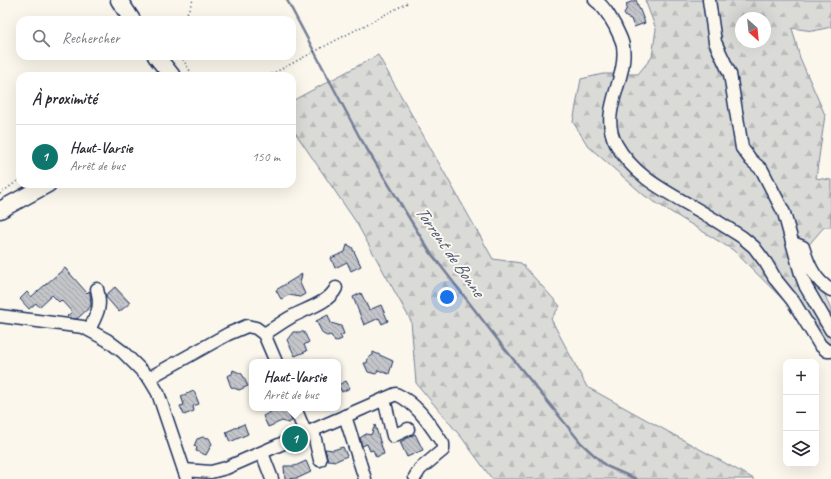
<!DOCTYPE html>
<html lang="fr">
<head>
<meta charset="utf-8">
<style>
  body { margin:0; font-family:Caveat,sans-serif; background:#f2f2f3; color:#2b2b33 }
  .controls { position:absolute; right:12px; bottom:12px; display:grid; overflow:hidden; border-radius:8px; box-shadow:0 4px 16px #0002 }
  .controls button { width:36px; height:36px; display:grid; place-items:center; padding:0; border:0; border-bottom:1px solid #e1e1e2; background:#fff; color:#2b2b33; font:20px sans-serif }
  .compass { position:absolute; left:735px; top:12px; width:36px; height:36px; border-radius:50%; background:#fff; box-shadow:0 4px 16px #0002; rotate:153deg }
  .you { position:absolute; left:447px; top:297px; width:14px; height:14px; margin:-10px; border:3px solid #fff; border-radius:50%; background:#1a73e8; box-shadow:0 0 0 6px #1a73e833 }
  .badge { display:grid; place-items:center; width:26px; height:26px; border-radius:50%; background:#0f766e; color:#fff; font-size:13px; font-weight:700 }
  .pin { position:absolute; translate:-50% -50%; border:2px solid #fff; box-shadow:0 1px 4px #0006 }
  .popup { position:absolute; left:249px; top:359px; width:92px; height:52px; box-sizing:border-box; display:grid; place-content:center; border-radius:8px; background:#fff; filter:drop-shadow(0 1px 3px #0005); font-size:13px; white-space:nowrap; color:#7c7c81 }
  .popup b { font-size:15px; color:#2b2b33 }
  .popup::after { content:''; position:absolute; left:50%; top:100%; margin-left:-8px; border:8px solid transparent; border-top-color:#fff }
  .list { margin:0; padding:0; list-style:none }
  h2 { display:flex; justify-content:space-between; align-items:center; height:52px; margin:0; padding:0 16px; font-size:17px }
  h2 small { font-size:13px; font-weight:400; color:#7c7c81 }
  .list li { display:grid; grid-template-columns:26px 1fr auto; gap:12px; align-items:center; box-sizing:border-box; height:64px; padding:0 16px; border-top:1px solid #e1e1e2 }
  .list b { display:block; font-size:15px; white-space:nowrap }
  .list p { margin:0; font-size:13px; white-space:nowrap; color:#7c7c81 }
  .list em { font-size:13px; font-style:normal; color:#7c7c81 }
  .icon { flex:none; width:22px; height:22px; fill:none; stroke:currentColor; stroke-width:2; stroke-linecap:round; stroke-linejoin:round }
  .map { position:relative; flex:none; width:831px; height:479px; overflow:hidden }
  .search { position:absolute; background:#fff; box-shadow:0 4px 16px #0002; left:16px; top:16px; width:280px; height:44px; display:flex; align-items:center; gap:10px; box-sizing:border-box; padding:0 14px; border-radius:12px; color:#7c7c81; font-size:15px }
  .panel { position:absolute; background:#fff; box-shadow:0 4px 16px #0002; left:16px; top:72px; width:280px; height:116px; border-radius:12px }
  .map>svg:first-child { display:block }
</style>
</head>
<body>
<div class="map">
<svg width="831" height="479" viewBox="0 0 831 479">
  <defs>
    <pattern id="forest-firs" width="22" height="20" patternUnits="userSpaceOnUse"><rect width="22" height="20" fill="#dadad7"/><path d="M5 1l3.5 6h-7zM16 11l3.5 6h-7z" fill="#babbbb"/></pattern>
    <pattern id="building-back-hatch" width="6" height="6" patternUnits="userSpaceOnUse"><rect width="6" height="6" fill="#c3c5c9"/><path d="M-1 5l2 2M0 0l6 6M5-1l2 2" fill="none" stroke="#9ea0a6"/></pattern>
  </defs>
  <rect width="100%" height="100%" fill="#fbf7ec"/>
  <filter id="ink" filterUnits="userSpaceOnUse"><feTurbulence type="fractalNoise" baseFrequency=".025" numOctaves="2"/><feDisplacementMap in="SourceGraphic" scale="8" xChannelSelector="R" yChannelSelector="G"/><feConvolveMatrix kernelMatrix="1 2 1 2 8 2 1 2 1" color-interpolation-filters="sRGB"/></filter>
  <g filter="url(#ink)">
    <g fill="url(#forest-firs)" stroke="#7a849a" fill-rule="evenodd">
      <path d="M645,0H831V27L813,31L792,28L800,58L825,115L816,178L831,180V227H824L806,248L831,310V345L826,342L733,250L645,196L588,146L573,122L581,79L603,74H638L652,57L656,29ZM741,18H765V42H741Z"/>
      <path d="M378,55L493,259L521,263L560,306L551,319L587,387L754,479H492L462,438L416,383L411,321L356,222L292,128V101Z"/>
    </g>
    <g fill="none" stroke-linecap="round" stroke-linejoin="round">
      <path stroke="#747e96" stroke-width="2.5" d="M287,0L359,136L430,252L501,344L581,443L606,466L636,479"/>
    </g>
    <g fill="url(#building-back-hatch)" stroke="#1b2f5e">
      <path d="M636,0L645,23L634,27L631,19L626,17L624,14L627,7L626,4Z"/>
      <path d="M347,245L352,247L361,266L351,271L347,262L335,268L331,258L345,252Z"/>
      <path d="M65,268L87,293L89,291L90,293L91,306L77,319L69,318L67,316L72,312L61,300L59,302L52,295L39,307L36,303L29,309L20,299L27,292L31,297Z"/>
      <path d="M302,274L300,283L305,294L300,297L289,295L281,299L276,290Z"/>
      <path d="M115,287L130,303L119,312L106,297V295Z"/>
      <path d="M361,293L369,310L381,305L388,321L382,324L379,318L364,325L353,297Z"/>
      <path d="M328,315L331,323L341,326L344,334L340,335L342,339L335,342L331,335L327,336L323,334L316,321Z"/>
      <path d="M293,332H304L309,342L304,345L307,351L295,356L287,340Z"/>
      <path d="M373,352L393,361L389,374L378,370L376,374L368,372L364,363H367L368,358L373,355Z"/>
      <path d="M233,370L242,374L248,386L239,390L231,387L227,376L232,374Z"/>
      <path d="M346,381L350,388L342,392L338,385Z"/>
      <path d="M194,391L199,404L193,406L194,411L184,415L180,406L184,405L181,396Z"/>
      <path d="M278,408H286L292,421L288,423L282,421L268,427L263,416Z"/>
      <path d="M244,424L248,434L230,442L226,432Z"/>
      <path d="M375,425L384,454L376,457L373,450L370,451L367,444L362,446L360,438L366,434L371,435Z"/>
      <path d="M415,434L423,450L407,457L400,442Z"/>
      <path d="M203,437L209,438L212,444L206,455L196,451L197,447L194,446L197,439Z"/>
      <path d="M343,447L347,456L336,461L328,460L325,449L333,450Z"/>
      <path d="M306,461L311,472L298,478L285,479L284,466H295Z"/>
    </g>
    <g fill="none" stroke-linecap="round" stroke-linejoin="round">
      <g stroke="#1b2f5e" stroke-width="15">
        <g id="minor">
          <path d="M595,0C604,6 610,17 615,26C618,33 622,39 623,46C628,80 598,111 616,144C633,175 663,190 693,207C709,216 726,227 742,237L754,247L766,263L776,280L793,301L820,345L827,351H831"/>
          <path d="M709,0L715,42L730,74L742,148L751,160L762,170L784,213L801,274L806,287L831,330"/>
          <path d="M793,243L803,247C808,264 815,281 831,290"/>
          <path d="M0,316L83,327L107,340L123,352L149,378L158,393L187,479"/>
          <path d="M89,330C97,313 102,308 97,289"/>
          <path d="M264,334C273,329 282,322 291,317C305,309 329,303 336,288"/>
          <path d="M149,378L228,334L247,326L256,328L264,334L276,362"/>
          <path d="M384,399L393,436L408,429"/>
          <path d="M295,408L306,434"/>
          <path d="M345,416L365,479"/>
          <path d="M313,431L320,460"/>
          <path d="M262,453L272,479"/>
          <path d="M184,470L211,472L226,468L396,394C418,404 430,425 443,444V450L420,469L415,477"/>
        </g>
      </g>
      <g stroke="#1b2f5e" stroke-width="19">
        <g id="major">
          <path d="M119,0L132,20"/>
          <path d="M156,56L172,76"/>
          <path d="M0,210L48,184"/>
        </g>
      </g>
      <g stroke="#1b2f5e" stroke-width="1.5" stroke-dasharray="1 3" stroke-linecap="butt">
        <path d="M184,20L193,0"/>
        <path d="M181,56L193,76"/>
        <path d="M268,76L409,2"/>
        <path d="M0,194L20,179"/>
      </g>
      <use href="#minor" stroke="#fbf7ec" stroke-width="12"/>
      <use href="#major" stroke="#fbf7ec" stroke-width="16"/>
    </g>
  </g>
  <g text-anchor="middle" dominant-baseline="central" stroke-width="4" stroke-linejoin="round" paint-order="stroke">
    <g font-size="18" font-style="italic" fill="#47577a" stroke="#fbf7ec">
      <text transform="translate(450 251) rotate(55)">Torrent de Bonne</text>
    </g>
  </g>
</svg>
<div class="controls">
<button>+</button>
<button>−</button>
<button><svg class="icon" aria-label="layers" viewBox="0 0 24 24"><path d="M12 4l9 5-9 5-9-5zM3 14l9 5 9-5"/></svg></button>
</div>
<svg class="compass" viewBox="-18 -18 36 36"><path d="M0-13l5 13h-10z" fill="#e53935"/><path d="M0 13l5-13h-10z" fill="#7c7c81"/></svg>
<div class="you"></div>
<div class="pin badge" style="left:295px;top:439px">1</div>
<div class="popup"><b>Haut-Varsie</b>Arrêt de bus</div>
<div class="search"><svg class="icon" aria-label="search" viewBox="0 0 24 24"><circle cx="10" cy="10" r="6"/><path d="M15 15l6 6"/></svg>Rechercher</div>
<section class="panel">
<h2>À proximité<small></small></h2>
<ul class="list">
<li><span class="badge">1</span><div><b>Haut-Varsie</b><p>Arrêt de bus</p></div><em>150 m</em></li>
</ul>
</section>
</div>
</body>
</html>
